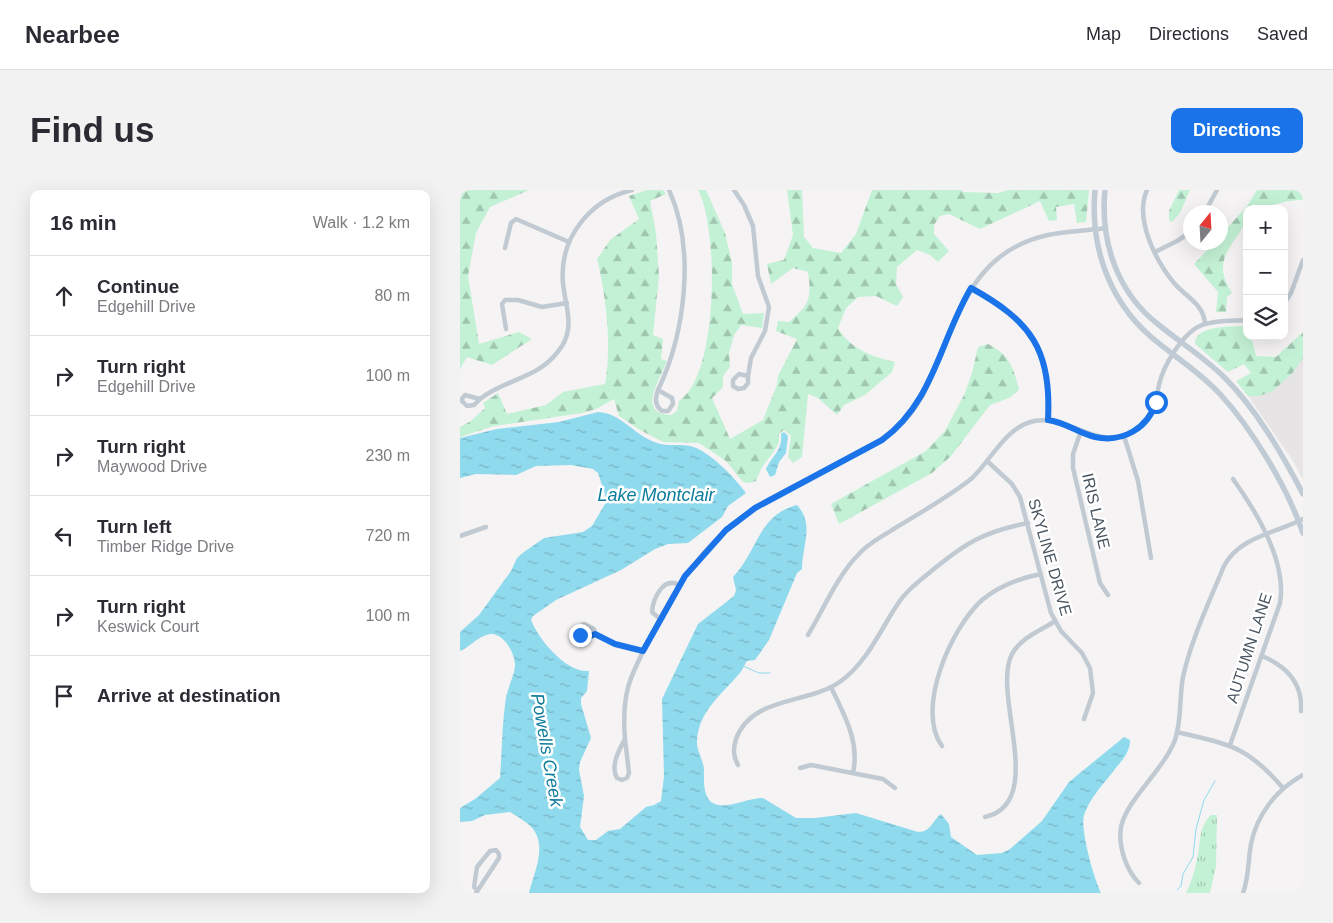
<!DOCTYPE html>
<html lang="en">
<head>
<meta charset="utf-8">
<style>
  body { margin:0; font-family:Arial,sans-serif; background:#f2f2f3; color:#2b2b33 }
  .controls { position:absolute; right:15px; top:15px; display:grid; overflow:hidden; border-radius:10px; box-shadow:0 5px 20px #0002 }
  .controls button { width:45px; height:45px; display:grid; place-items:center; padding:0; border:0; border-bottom:1px solid #e1e1e2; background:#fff; color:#2b2b33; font:25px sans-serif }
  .compass { position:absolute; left:723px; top:15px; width:45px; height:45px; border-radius:50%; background:#fff; box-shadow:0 5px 20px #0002; rotate:18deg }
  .stop { position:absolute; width:15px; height:15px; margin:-11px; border:4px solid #1a73e8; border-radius:50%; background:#fff }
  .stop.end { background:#1a73e8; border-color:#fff; box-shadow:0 1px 5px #0008 }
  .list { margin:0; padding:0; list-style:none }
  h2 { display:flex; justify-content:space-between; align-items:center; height:65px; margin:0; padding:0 20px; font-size:21px }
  h2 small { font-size:16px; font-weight:400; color:#7c7c81 }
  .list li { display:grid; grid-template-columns:32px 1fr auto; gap:15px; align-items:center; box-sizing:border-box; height:80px; padding:0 20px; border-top:1px solid #e1e1e2 }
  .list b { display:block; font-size:19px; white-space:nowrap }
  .list p { margin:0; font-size:16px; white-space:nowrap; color:#7c7c81 }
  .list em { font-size:16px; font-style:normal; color:#7c7c81 }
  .icon { flex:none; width:28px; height:28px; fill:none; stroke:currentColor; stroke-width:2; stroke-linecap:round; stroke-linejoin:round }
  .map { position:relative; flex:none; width:843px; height:703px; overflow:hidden; border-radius:10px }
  header { display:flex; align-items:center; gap:30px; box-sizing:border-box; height:70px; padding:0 25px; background:#fff; border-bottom:1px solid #e1e1e2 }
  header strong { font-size:24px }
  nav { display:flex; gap:28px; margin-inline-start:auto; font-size:18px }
  .intro { display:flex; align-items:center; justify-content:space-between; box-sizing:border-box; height:120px; padding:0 30px }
  h1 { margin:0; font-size:35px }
  .button { padding:12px 22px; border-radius:10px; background:#1a73e8; color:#fff; font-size:18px; font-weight:700 }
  main { display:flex; gap:30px; padding:0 30px }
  aside { flex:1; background:#fff; border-radius:10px; box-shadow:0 5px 20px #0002 }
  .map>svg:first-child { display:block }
</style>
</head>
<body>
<header>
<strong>Nearbee</strong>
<nav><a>Map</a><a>Directions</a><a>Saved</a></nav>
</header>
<div class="intro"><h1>Find us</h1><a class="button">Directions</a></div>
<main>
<aside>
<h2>16 min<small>Walk · 1.2 km</small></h2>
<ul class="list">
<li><svg class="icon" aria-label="ahead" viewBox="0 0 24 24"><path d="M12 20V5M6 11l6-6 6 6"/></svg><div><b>Continue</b><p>Edgehill Drive</p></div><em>80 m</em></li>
<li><svg class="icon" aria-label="right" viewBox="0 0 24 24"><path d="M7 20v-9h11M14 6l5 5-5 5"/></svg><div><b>Turn right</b><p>Edgehill Drive</p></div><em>100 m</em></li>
<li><svg class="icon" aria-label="right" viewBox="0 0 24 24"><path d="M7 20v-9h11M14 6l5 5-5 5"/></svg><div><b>Turn right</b><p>Maywood Drive</p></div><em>230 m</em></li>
<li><svg class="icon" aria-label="left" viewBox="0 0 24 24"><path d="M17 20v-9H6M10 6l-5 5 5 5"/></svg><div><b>Turn left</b><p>Timber Ridge Drive</p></div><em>720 m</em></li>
<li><svg class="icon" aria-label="right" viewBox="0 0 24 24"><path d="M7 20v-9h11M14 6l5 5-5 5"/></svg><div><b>Turn right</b><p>Keswick Court</p></div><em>100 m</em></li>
<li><svg class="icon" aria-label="arrive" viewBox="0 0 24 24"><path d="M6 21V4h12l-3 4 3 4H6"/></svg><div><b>Arrive at destination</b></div></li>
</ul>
</aside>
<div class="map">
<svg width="843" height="703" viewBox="0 0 843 703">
  <defs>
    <pattern id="grass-tufts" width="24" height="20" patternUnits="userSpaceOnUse" patternTransform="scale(1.25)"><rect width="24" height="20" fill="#c3f1d5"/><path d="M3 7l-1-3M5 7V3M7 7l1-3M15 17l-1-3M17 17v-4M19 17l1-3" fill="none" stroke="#a0c6b0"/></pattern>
    <pattern id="forest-firs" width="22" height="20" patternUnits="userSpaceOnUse" patternTransform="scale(1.25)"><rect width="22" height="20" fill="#c3f1d5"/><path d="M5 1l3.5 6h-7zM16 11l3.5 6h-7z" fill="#a0c6b0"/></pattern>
    <pattern id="water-ripples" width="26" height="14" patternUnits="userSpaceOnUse" patternTransform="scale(1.25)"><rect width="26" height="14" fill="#90daee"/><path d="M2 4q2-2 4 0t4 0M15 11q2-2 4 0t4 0" fill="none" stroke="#78b4c4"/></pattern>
  </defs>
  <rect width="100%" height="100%" fill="#f5f3f3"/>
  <path fill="#e6e4e5" d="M843,161V290L833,271L788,206H799Z"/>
  <path fill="url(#grass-tufts)" d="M751,625H757L756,676L750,703H726C731,692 735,681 737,669C741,652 738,638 751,625Z"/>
  <g fill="url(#forest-firs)">
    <path d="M0,0H69L30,17L16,43L8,86L19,154L59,142L72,149L32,175L7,167L0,179Z"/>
    <path d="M187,0H203L206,4L190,11L196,43L199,86L193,145L203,149L201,169L207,171C200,189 176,224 211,225L217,221L219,211C259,186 259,38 238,0H246L265,43L272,73V94L283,124L304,123L302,138L281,135L274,145L269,163L270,177L263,186V197L252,208L270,249L303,230L317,195L318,186L337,149L316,141L318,131L329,132C349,115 352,109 348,82L333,78L311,94L307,74L324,70L333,45L327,0H342L344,47L353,58L381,63L396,44L412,0H502L503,2L538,3L548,0H629L626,32L617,33L614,14L596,17L597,30L589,31L580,11L520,39L489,24L480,26L474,35V44L489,61L478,72L470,65L457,60L437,77L436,94L443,107L437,116L416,106L398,107L386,118L378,138C390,159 413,167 435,172L432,182L405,205L384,215L377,225L358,208L348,204L342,267L333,273L328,267L331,246L324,240L319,244V252L316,258L301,279L296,291L289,293L283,292L266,271L239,253L203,252L180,240L159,226L154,209L136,219L122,223L34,236L0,247V237L11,231L25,218L23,213L38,203L47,224L86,215L103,202L145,194C152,158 146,104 137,69L150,50L179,29L169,6Z"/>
    <path d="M719,0H730L720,23L712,32L709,30V21Z"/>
    <path d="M797,0H843V10C822,10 806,19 787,19C787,52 745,62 772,103L767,107L766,122H756L758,102L734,74L754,53L761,52V45L787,16Z"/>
    <path d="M787,136V146H791L796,166L816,167L843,142V168L831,185L811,202L799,206H788L776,191L791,183L784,174L768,182L735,154C735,134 773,137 787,136Z"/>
    <path d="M528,154C549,164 554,178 559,200L549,208L530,215L491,266L472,283L379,334L371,314L466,261L485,241L504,205L512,183L518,157Z"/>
  </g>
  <g fill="url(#water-ripples)">
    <path d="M138,222C160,223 173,243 192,251C207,258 217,253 230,256C249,260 275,288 286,303L268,316L262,327L228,353L208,354L195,359L161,380L96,410L73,426L71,430C79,450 106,483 129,481L127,501L121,508V514L131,548L120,572L119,580L124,606L120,637L128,650H136L148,641L160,639L186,617L194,615L201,611L204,586L202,509L238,434L274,406L276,400L273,387C298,361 298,325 337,315C355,335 342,355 342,379L337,383L309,450L295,470L287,471C284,475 283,480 279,484C262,504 239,521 237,550C236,560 243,569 244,579C244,591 242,612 258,615C273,617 288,608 303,608L336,628H355L396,623L458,642C471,642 472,631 481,624L489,634L491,647L517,665L542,663L550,659L582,631L609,592L664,547L670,550C670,564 660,572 652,583C642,595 629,610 624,625C620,640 634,689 641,703H69C73,685 86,660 75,642C71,634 58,627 50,622L25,625L12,631L0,632V618L15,609L40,588C42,561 42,534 46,507C48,498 56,481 55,474C54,462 44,443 30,444C18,446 10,457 0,461V442L19,425L51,381L57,368L64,362L84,348L123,342L132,336L145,314V304L138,283L133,279L111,275L76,276L56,285L16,284L0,288V248L37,239L99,232Z"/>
    <path d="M324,242L328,246L326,263L319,272L315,285L310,287L306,279C312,266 323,260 321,244Z"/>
  </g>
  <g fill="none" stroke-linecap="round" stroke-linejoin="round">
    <g stroke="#90daee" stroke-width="1">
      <path d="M283,476L299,483H310"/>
      <path d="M717,700L721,696L723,684L733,667L736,639L744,610L755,591"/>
    </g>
    <g stroke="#c1cad2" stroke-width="4.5">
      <path d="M274,0L284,15L293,36L298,86L309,117L305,141L291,168L288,186"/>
      <path d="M687,0C674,29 696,71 714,93C726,107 744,114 745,134"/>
      <path d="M745,22L757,0"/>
      <path d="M45,58L51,33L56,29L109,52"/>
      <path d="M695,62L717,51L731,42"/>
      <path d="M511,97C571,131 592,160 587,230"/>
      <path d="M824,114L831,103L843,70"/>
      <path d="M46,139L42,114L45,110H58L82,117L107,113"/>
      <path d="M279,184L288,186V193L284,198L278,199L273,196V190Z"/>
      <path d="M198,200C225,144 236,59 209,0"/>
      <path d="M198,200L212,208L213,214L208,221H202C195,216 195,208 198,200Z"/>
      <path d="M5,205L20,209L14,215L7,216L1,210Z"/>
      <path d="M20,209C48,187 80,190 102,156C115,135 105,116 103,93C99,49 129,10 172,0"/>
      <path d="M621,241L613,264V278L640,393L648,405"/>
      <path d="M664,246L678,291L691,368"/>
      <path d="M527,271L552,294L560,307L591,423L601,441L622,463L630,478L633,503L624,529"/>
      <path d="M0,346L26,337"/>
      <path d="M200,429L192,422C193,409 203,386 219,395"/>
      <path d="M135,444L134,439L124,434L119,438V443L122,446L130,447L135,444L155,454L183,461"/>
      <path d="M348,445C363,420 378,385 398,365C407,354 420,348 432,340C458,324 487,308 511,289C532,270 544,238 574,231C612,224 637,264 676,240C693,230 695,213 699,195C703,176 723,142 742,135C755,130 773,131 787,130"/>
      <path d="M802,466C826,476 843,492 841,521"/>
      <path d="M371,497C384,525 400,551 393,583"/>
      <path d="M717,542C770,555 786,555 823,598"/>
      <path d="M165,549C161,500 171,485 193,442C215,398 242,357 282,327C304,310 330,299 354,286C381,272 416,257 439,236C460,217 470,191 481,165C503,110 522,59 588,45C607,41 626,41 645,38"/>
      <path d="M165,549L169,583L167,588L162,590L157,588C150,576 159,560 165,549Z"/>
      <path d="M770,555L820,413C827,372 796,321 773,289"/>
      <path d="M482,556C455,519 491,438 522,410C539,396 560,388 581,384"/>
      <path d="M278,575C273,566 273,559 276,549C292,505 349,515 381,491C407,472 420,441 437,415C445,402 457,393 469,383C504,354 522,342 568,333"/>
      <path d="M340,578L351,575L423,589L435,598"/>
      <path d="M525,627C588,613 531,504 552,464C561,448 579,441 594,432"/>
      <path d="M679,693C666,680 658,656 661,637C667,609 703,581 715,550C722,530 719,508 723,487C731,450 750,410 764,376C779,347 816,343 843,329"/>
      <path d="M16,703L39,668V664L36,660L30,661L17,677L14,697L17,700"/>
      <path d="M783,703C789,687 788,670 791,654C797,624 817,599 843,585"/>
    </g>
    <g stroke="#c1cbd6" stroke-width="5.5">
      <path d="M635,0C630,55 648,109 690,146C713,166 739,181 760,204C793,240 827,297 843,343"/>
      <path d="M645,0C640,51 657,103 699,135C721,153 745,168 765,188C797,220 822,264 843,304"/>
    </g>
  </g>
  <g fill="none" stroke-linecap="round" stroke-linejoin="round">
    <path stroke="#1a73e8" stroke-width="6" d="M120,445L128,447L135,444L155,454L183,461L225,386L266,340L295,318L422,250C474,212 480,150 511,98C571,131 592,160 588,230C605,232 618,243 635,247C663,253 688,238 696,212"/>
  </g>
  <g text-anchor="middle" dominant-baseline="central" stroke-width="5" stroke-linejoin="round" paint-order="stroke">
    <g font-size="16" fill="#4a5661" stroke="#fff">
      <text transform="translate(636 321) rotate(77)">IRIS LANE</text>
      <text transform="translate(590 367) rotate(74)">SKYLINE DRIVE</text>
      <text transform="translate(789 458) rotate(-72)">AUTUMN LANE</text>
    </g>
    <g font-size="18" font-style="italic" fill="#0c7c9b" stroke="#fff">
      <text x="196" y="305">Lake Montclair</text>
      <text transform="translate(87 560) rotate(80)">Powells Creek</text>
    </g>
  </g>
</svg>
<div class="controls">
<button>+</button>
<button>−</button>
<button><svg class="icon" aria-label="layers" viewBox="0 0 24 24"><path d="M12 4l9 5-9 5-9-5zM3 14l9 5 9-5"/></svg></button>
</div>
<svg class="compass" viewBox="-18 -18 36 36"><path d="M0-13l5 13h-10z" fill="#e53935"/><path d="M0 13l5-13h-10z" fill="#7c7c81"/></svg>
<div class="stop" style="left:696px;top:212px"></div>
<div class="stop end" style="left:120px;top:445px"></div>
</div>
</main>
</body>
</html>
